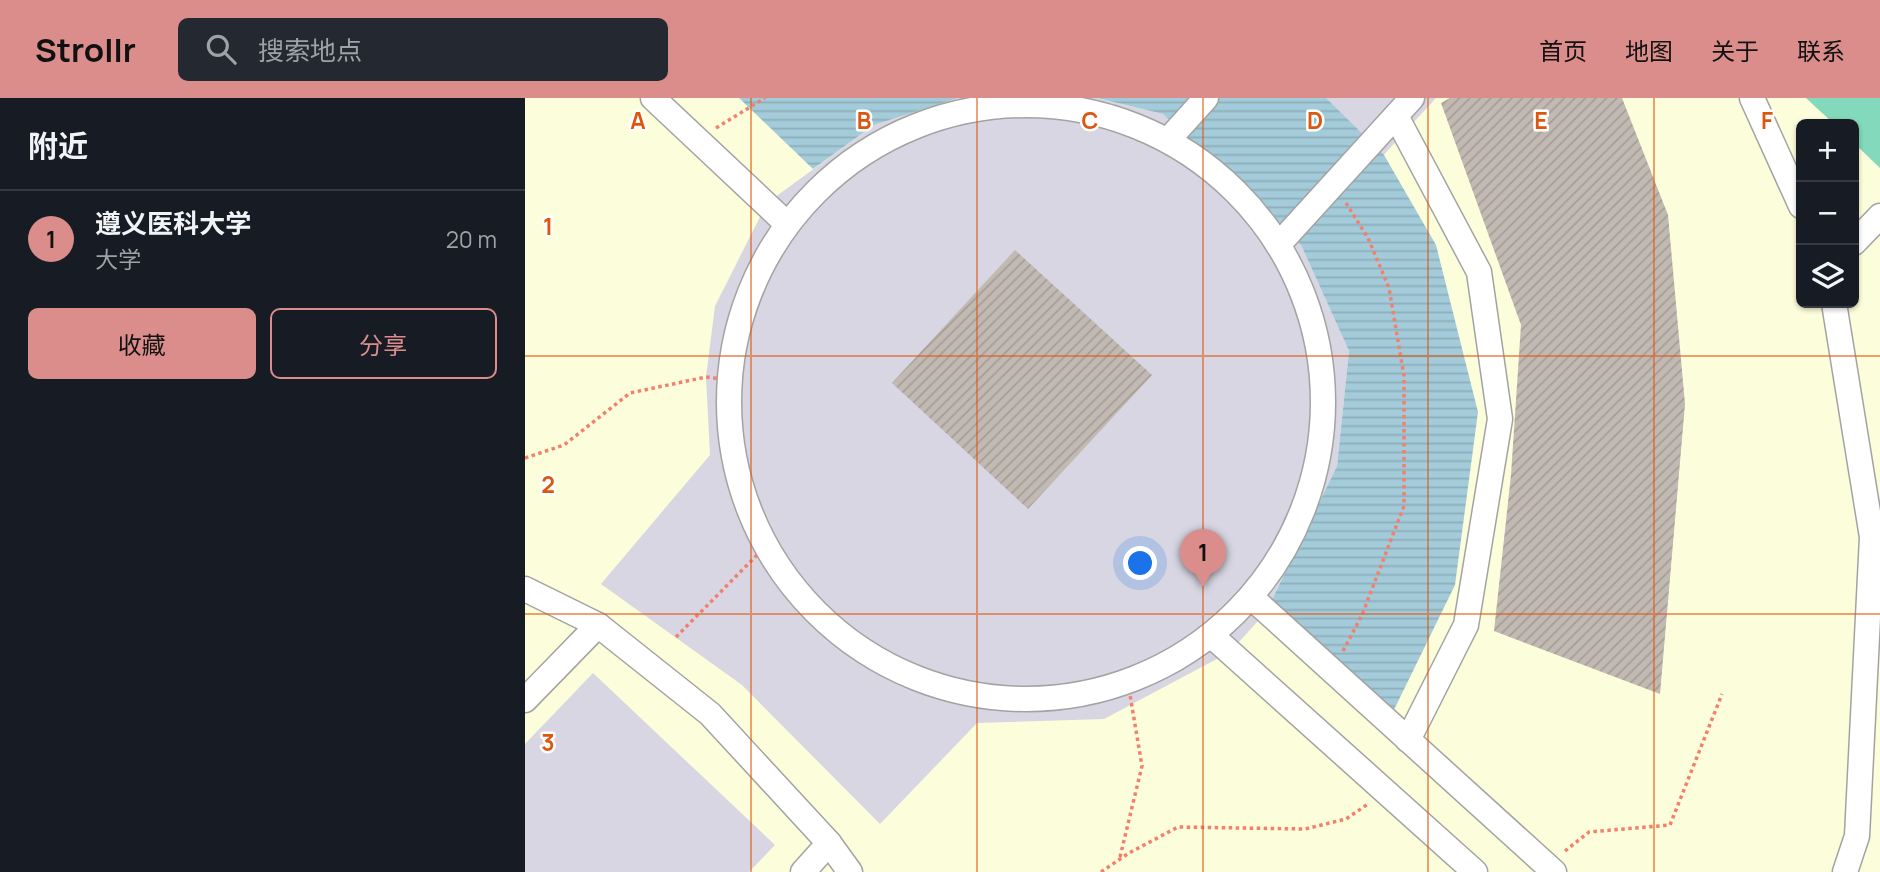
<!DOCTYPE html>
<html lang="zh">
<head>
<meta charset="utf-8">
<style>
  body { margin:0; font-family:Manrope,"Noto Sans SC",sans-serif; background:#242831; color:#f1f3f6 }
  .controls { position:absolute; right:21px; top:21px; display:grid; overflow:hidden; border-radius:10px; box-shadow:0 2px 5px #0004 }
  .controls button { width:63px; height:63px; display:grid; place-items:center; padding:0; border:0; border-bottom:2px solid #363941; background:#171b24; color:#f1f3f6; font:35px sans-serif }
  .you { position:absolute; left:616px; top:466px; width:24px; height:24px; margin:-18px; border:5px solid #fff; border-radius:50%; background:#1a73e8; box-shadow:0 0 0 10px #1a73e833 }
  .badge { display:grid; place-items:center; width:46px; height:46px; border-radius:50%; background:#da8d8b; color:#111; font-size:23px; font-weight:700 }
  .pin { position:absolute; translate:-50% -58px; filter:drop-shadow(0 2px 4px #0008) }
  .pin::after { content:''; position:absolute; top:37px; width:24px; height:21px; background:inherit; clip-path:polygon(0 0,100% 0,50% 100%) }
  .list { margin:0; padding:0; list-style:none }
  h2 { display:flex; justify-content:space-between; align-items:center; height:91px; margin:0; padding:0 28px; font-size:30px }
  h2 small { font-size:23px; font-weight:400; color:#9ea1a6 }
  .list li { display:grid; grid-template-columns:46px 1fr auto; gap:21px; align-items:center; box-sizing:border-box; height:98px; padding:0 28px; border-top:2px solid #363941 }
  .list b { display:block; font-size:26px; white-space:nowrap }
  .list p { margin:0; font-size:23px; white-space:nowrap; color:#9ea1a6 }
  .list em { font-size:23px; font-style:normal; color:#9ea1a6 }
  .actions { display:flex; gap:14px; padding:21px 28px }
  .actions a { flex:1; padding:16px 0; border:2px solid #da8d8b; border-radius:10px; text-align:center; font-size:24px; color:#da8d8b }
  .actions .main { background:#da8d8b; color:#111 }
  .icon { flex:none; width:38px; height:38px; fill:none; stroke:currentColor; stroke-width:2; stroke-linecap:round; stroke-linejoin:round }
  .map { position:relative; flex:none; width:1355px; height:774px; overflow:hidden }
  header { display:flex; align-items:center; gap:42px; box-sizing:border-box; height:98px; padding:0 35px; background:#da8d8b; color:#111 }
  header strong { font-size:33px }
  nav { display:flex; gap:38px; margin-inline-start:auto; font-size:24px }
  .search { width:490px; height:63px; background:#242831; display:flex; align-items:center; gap:18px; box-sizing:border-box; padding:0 24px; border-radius:10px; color:#9ea1a6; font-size:26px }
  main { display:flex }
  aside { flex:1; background:#171b24 }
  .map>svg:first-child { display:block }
</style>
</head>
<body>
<header>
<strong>Strollr</strong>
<div class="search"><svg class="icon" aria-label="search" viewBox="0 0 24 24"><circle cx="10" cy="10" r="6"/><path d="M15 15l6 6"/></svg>搜索地点</div>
<nav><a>首页</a><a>地图</a><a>关于</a><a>联系</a></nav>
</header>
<main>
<aside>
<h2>附近<small></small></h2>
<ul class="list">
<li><span class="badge">1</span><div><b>遵义医科大学</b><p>大学</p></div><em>20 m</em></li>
</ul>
<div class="actions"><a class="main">收藏</a><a>分享</a></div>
</aside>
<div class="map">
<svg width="1355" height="774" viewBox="0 0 1355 774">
  <defs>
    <pattern id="water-rules" width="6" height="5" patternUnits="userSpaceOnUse" patternTransform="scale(1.75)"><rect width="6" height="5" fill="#a4cbd9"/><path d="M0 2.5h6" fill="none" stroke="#8daeba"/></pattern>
    <pattern id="building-hatch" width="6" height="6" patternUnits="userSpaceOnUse" patternTransform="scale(1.75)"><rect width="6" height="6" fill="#c1b9b2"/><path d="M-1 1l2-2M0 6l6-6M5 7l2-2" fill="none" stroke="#a59e98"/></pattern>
  </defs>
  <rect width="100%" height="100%" fill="#edeae2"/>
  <path fill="#fcfdda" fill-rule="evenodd" d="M0,0H1355V774H0ZM1276,26H1329V205H1276Z"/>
  <path fill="#83d9bb" d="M1281,0H1355V70L1329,45V26H1309Z"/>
  <g fill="#d7d6e2">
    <path d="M433,0H572L638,16L654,0H911L776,147L824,253L812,368L741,514L705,554L579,621L452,625L355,726L217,587L76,486L185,357L181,279L190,208L242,105L349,27Z"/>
    <path d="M68,575L250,747L224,774H0V646Z"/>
  </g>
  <g fill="url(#water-rules)">
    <path d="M214,0H433L349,27L288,71Z"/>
    <path d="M572,0H801L859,57L911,147L953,314L930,487L863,624L741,514L812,368L824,253L776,147L638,16Z"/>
  </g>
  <g fill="url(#building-hatch)">
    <path d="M925,0H1097L1143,117L1160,306L1135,596L969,533L986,377L996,227L916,5Z"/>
    <path d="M490,152L627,277L503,411L367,285Z"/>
  </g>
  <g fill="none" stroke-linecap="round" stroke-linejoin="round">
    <g stroke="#a3a3a3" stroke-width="27">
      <g id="minor">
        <path d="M128,0L261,125"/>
        <path d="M1227,0L1276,108"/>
        <circle cx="501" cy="304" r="297"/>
        <path d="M871,18L954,174L975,321L941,527L883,642"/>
        <path d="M644,41L681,0"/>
        <path d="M755,145L887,0"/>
        <path d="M1329,145L1355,118"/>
        <path d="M1309,205L1347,439L1332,738L1320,774"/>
        <path d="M0,491L73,527L185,616L304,745L325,774"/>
        <path d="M727,500L1029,774"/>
        <path d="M687,538L950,774"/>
        <path d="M0,602L73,527"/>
        <path d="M278,774L304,745"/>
      </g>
    </g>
    <g stroke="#f3806d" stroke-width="3.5" stroke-dasharray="3.5 3.5" stroke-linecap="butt">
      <path d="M191,30L240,0"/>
      <path d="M0,360L39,347L105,295L181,279L205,282"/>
      <path d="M151,539L241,448"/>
      <path d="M818,553L837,517L879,408V278L864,190L843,140L821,105"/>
      <path d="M1040,753L1064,734L1145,727L1197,596"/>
      <path d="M595,759L617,668L603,585"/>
      <path d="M576,774L604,755L653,729L780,731L821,721L843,706"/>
    </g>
    <use href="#minor" stroke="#fff" stroke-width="24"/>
  </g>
  <path fill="none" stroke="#de560d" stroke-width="2" stroke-opacity="0.55" d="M226,0V774M452,0V774M678,0V774M903,0V774M1129,0V774M0,258H1355M0,516H1355"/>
  <g font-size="23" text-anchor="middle" font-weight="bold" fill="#de560d" stroke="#fff" stroke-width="5" stroke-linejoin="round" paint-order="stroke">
    <text x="113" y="31">A</text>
    <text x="339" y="31">B</text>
    <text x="565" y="31">C</text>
    <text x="790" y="31">D</text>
    <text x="1016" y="31">E</text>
    <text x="1242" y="31">F</text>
    <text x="23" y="137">1</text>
    <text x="23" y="395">2</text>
    <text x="23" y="653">3</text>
  </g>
</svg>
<div class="controls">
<button>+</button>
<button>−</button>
<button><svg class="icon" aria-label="layers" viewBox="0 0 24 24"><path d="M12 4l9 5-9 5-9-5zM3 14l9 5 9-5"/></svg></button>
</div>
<div class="you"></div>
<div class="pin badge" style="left:678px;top:489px">1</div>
</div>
</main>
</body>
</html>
